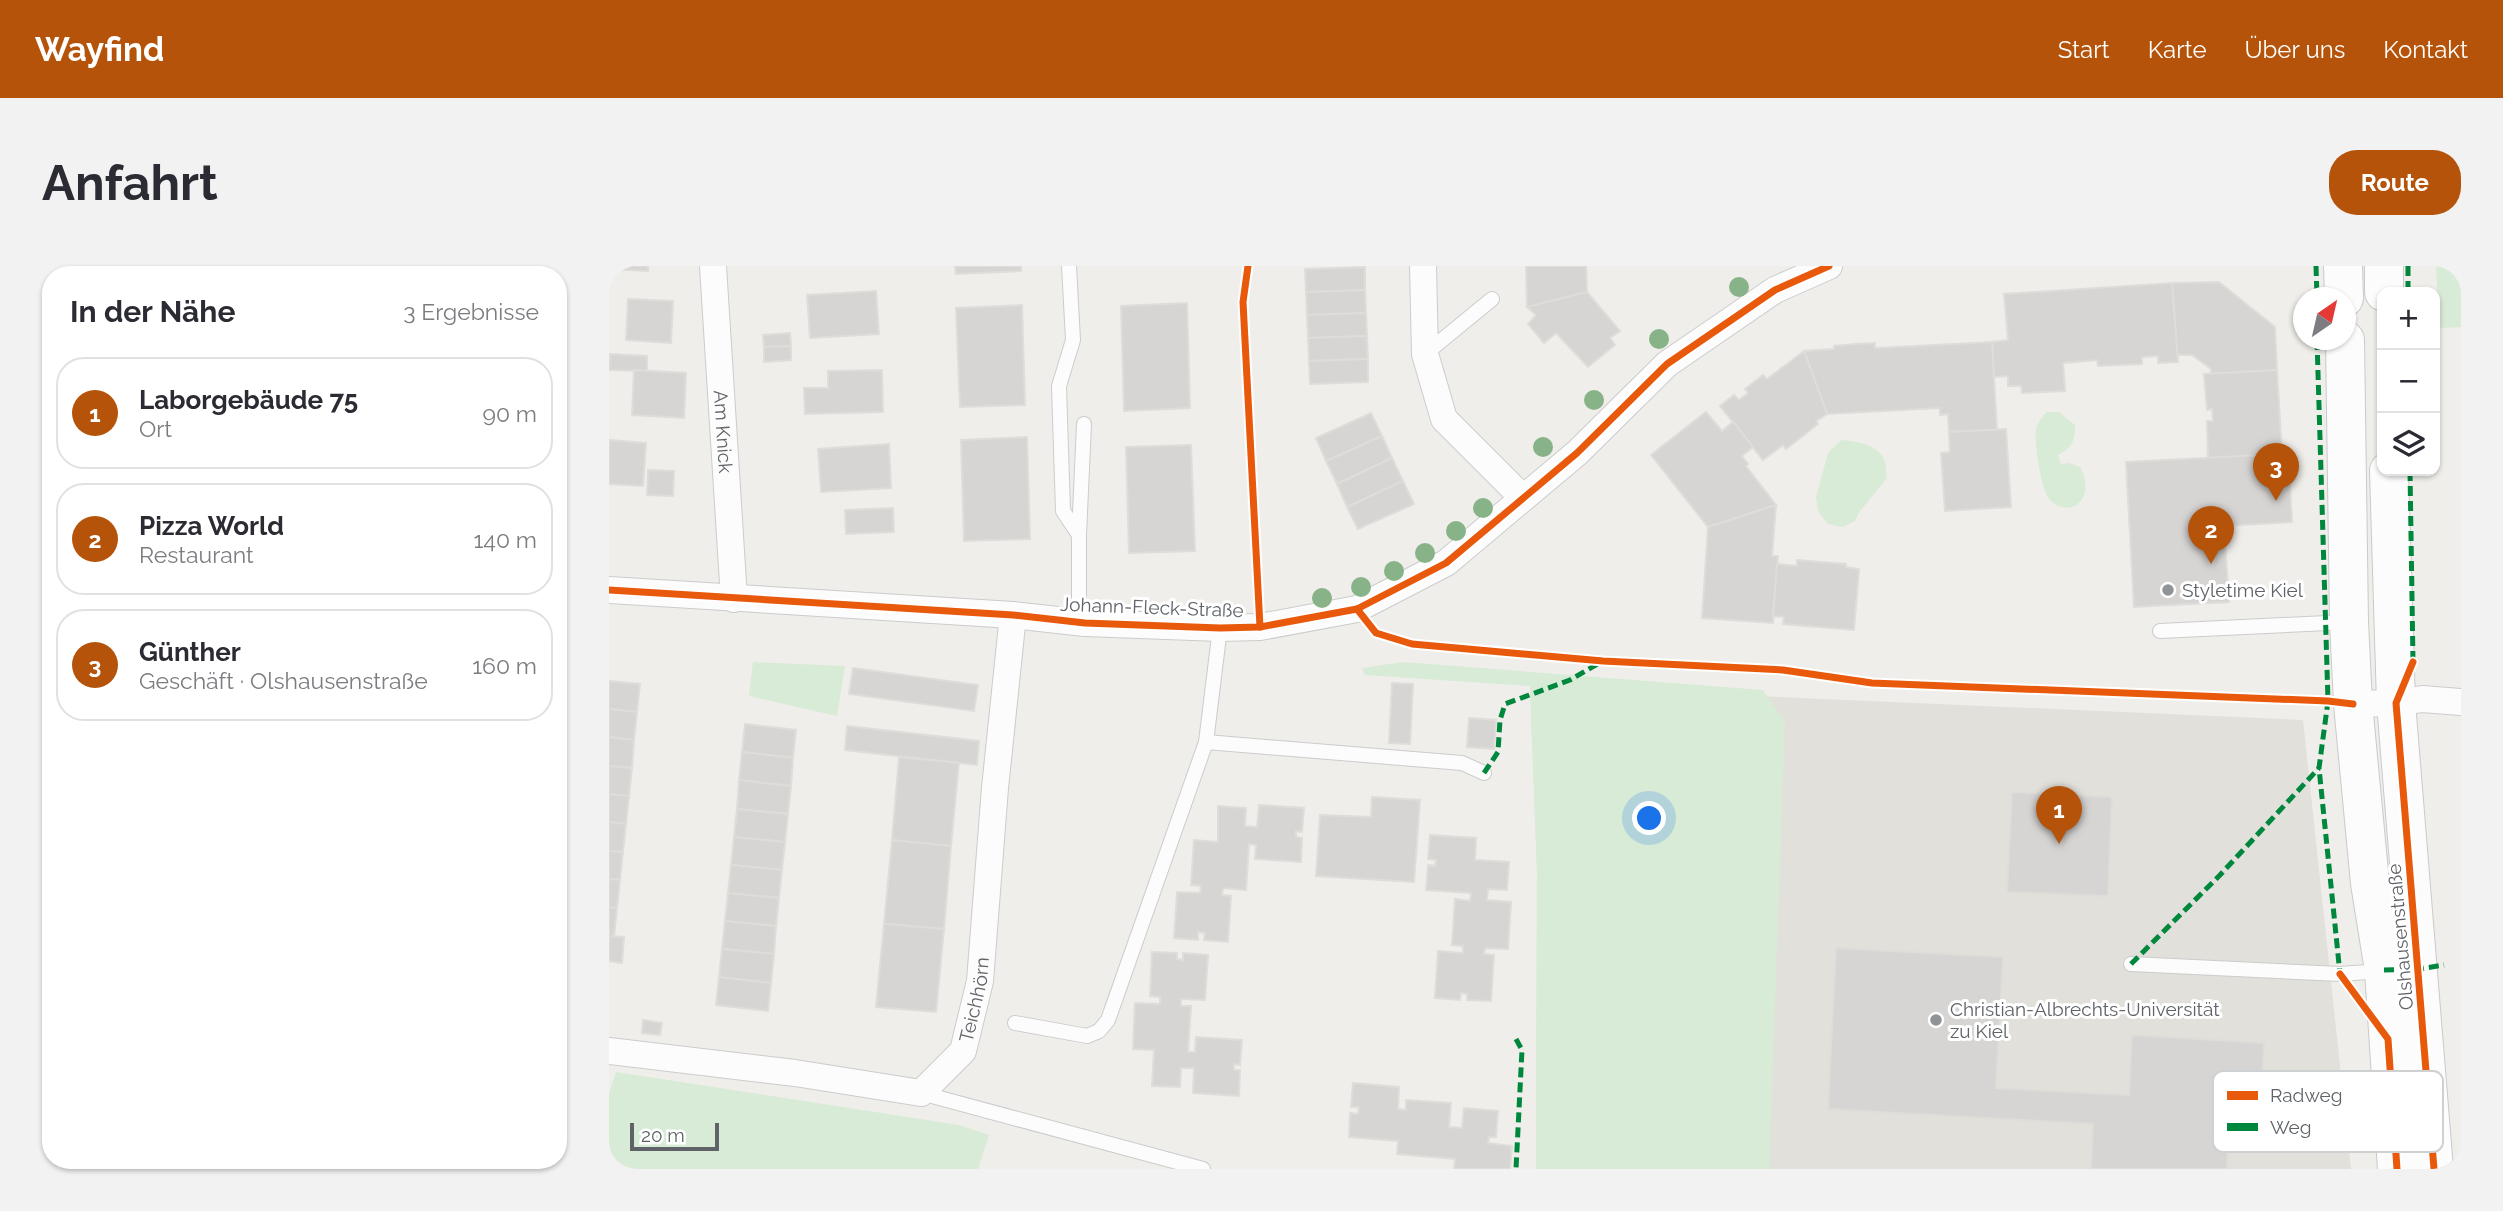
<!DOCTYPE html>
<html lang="de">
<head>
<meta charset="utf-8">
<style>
  body { margin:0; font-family:Raleway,sans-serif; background:#f2f2f3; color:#2b2b33 }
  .controls { position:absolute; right:21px; top:21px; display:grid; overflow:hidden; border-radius:14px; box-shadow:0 2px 5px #0004 }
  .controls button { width:63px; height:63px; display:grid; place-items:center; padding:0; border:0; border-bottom:2px solid #e1e1e2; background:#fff; color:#2b2b33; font:35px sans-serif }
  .compass { position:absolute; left:1684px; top:21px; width:63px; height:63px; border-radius:50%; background:#fff; box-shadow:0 2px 5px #0004; rotate:34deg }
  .scale { position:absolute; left:21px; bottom:18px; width:89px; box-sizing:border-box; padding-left:7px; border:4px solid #5f6368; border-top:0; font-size:19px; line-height:24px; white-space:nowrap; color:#5f6368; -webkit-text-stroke:5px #fff; paint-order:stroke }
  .you { position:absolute; left:1041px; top:553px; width:24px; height:24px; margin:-18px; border:5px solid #fff; border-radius:50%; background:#1a73e8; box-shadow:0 0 0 10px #1a73e833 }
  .badge { display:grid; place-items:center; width:46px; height:46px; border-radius:50%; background:#b45309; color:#fff; font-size:23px; font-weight:700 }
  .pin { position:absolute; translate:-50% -58px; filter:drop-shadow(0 2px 4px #0008) }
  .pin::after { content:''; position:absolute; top:37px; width:24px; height:21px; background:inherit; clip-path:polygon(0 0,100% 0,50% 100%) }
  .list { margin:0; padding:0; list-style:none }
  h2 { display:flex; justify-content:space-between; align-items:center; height:91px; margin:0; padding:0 28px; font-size:30px }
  h2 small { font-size:23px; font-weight:400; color:#7c7c81 }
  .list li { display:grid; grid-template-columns:46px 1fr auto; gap:21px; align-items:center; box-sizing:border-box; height:112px; margin:0 14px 14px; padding:0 14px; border:2px solid #e1e1e2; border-radius:28px }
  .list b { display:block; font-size:26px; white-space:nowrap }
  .list p { margin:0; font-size:23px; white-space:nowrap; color:#7c7c81 }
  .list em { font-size:23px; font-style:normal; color:#7c7c81 }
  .icon { flex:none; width:38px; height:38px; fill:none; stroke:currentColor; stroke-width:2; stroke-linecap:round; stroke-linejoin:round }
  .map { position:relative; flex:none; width:1852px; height:903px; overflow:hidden; border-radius:28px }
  header { display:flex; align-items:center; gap:42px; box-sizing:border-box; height:98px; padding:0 35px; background:#b45309; color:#fff }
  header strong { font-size:33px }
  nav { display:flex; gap:38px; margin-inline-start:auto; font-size:24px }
  .intro { display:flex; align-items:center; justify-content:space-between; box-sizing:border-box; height:168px; padding:0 42px }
  h1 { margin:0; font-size:49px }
  .button { padding:18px 32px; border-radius:28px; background:#b45309; color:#fff; font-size:24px; font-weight:700 }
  main { display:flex; gap:42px; padding:0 42px }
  aside { flex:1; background:#fff; border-radius:28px; box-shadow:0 2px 5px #0004 }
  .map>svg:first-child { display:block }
</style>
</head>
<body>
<header>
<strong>Wayfind</strong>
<nav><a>Start</a><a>Karte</a><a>Über uns</a><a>Kontakt</a></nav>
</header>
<div class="intro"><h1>Anfahrt</h1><a class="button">Route</a></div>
<main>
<aside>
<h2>In der Nähe<small>3 Ergebnisse</small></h2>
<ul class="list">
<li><span class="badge">1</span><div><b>Laborgebäude 75</b><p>Ort</p></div><em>90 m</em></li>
<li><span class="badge">2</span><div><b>Pizza World</b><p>Restaurant</p></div><em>140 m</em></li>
<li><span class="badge">3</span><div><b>Günther</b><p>Geschäft · Olshausenstraße</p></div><em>160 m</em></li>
</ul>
</aside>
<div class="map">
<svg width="1852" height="903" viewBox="0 0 1852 903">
  <rect width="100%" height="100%" fill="#efeeea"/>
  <path fill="#e2e0da" d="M921,420L1694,454L1742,903H927L928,606Z"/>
  <g fill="#d8ebd6">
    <path d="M1827,0H1852V61L1830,62Z"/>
    <path d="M1438,146H1450L1466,159C1467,174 1462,183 1449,189L1452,198L1460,197L1471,201C1489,233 1460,254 1441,234C1432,224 1425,177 1427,164C1428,157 1433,151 1438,146Z"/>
    <path d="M1232,174C1247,175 1267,178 1275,193C1277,198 1277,207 1278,212L1251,245L1246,255L1234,261L1219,258L1209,245L1207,231L1219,187Z"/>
    <path d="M144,396L236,400L228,450L140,430Z"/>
    <path d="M794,396L1154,424L1176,456L1160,903H927L928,606L921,420L756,409L753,402Z"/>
    <path d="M7,806L350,859L380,869L369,903H0V828Z"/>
  </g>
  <g fill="#d6d5d3" stroke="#deddd9" stroke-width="2">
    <path d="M1,0H39V5L1,3Z"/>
    <path d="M346,0H412V5L347,8Z"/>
    <path d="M917,0H977L978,26L918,41Z"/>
    <path d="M756,1V24L697,26L696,3Z"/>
    <path d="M1610,16L1666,61L1668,104L1602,108V103L1583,89H1568L1563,17Z"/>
    <path d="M1563,17L1569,96L1549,97V90L1533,91V98L1489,100L1488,94L1454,97L1456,125L1413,127L1412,120H1399V110L1385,111L1383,76L1399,74L1395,28Z"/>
    <path d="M756,24L757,47L698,49L697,26Z"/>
    <path d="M267,25L270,68L201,72L198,29Z"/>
    <path d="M978,26L1011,65L1001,72L1006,79L979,101L947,67L935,77L919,58L927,49L918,41Z"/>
    <path d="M19,33L64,35L62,77L17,74Z"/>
    <path d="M578,37L581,142L515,145L512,40Z"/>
    <path d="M413,39L416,139L351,141L347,42Z"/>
    <path d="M757,47L758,70L699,72L698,49Z"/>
    <path d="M181,67L182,80L155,81L154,69Z"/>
    <path d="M758,70L759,93L700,95L699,72Z"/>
    <path d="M1383,76L1388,164L1340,166L1339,148L1331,149V142L1218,148L1195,85L1225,83V80L1247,78L1266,77V82Z"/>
    <path d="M182,80V94L155,96V81Z"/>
    <path d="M1195,85L1218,148L1207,155L1209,158L1177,183L1174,179L1154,194L1111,140L1125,129L1130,134L1139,127L1136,123L1154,109L1158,113Z"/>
    <path d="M1,88L38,90V105L0,104Z"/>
    <path d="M759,93V116L701,118L700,95Z"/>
    <path d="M25,104L77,107L75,152L23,149Z"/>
    <path d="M273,104L274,146L196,148L195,122H219V105Z"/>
    <path d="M1668,104L1673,188L1599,192L1598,155H1604L1603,143L1598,144L1595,108Z"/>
    <path d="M1097,146L1113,165L1124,156L1144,181L1133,190L1139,198L1137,200L1167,239L1099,261L1042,189Z"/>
    <path d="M762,147L773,170L717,195L707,172Z"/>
    <path d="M1397,163L1402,241L1336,245L1332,187L1341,186L1340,166Z"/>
    <path d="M773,170L783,192L728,218L717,195Z"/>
    <path d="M418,171L421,273L355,275L352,174Z"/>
    <path d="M0,174L37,177L34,220L0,218Z"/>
    <path d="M280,178L282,222L212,226L209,183Z"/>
    <path d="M582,179L586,285L520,287L517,181Z"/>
    <path d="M1673,188L1675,219L1681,218L1683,256L1615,260L1620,336L1525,341L1517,196Z"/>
    <path d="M783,192L794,215L738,241L728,218Z"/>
    <path d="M39,204L65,205L64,230L38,229Z"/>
    <path d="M794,215L805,238L749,263L738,241Z"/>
    <path d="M1167,239L1163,290H1169L1164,357L1093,352L1099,261Z"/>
    <path d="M284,242L285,266L237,268L236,244Z"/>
    <path d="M1188,294L1237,298V301L1250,303L1245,364L1174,358L1175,351L1164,350L1168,298L1188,300Z"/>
    <path d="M244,402L369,419L365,445L240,428Z"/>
    <path d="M0,415L31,418L28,446L0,443Z"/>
    <path d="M783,417L804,418L801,478L780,477Z"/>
    <path d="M0,443L28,446L25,474L0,471Z"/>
    <path d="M860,452L887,454L885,483L858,481Z"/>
    <path d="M136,458L187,464L184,492L133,486Z"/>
    <path d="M238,460L370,475L368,499L236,484Z"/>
    <path d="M0,471L25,474L23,502L0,500Z"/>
    <path d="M133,486L184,492L182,520L130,514Z"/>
    <path d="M290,491L350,497L342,580L283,574Z"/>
    <path d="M0,500L23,502L20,530L0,528Z"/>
    <path d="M130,514L182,520L179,548L128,543Z"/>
    <path d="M1403,526L1503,531L1499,630L1398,626Z"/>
    <path d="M0,528L20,530L17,558L0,556Z"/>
    <path d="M763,531L811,534L805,616L707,610L711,549L762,551Z"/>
    <path d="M650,539L695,542L693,566L687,565V571L693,572L692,596L646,593L647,579L640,578L637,624L614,622L613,629L622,630L619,676L595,674L596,667L589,666V674L565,672L568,626L591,627L592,620L582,619L585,574L609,576V540L637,542L636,560L648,561Z"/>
    <path d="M128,543L179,548L176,576L125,571Z"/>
    <path d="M0,556L17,558L14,586L0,585Z"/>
    <path d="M821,569L867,572L866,594L900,596L898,624L879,623L878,634L902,636L899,683L876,682L875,688L885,689L882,735L858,734V728L852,727L851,734L826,732L829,685L854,687V680L843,679L846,633L861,635L862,627L817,624L819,599L826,600L827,594L819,593Z"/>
    <path d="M125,571L176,576L173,604L122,599Z"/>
    <path d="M283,574L342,580L335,663L275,658Z"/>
    <path d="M0,585L14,586L11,614L0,613Z"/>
    <path d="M122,599L173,604L170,632L119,627Z"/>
    <path d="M0,613L11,614L8,642L0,641Z"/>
    <path d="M119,627L170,632L167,660L116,655Z"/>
    <path d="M0,641L8,642L5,670H0Z"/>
    <path d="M116,655L167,660L165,688L113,683Z"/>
    <path d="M275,658L335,663L327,746L267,741Z"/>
    <path d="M0,670L15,671L13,697L0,695Z"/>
    <path d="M1227,682L1394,691L1387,822L1520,829L1523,769L1655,777L1651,867L1620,865L1618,903H1482L1484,858L1219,843Z"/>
    <path d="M113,683L165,688L162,717L110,711Z"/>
    <path d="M543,686L568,687V693L574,694V687L599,689L596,734L572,733V740H582L579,786H586L587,771L633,774L631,799L625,798V804H631L630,830L584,827L585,802H572L571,821L543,820L545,784L524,783L526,737L551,738V731L541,730Z"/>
    <path d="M110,711L162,717L159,745L107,739Z"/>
    <path d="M34,754L53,757L51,769L33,767Z"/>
    <path d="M744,817L790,821L789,843L797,844V834L842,837L840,861L853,862L855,842L889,845L887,871H880L879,877L903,880L901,903H845L846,893L788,888L789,875L740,871L741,847L749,848L750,841H742Z"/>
  </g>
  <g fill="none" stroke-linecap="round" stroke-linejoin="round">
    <g stroke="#cbcccc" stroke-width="16">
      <g id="lane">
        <path d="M460,0L464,74L450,120L454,245L470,269V356"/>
        <path d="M816,88L883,33"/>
        <path d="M470,269L475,158"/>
        <path d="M1551,365L1739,356"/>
        <path d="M597,476L853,497L875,507"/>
        <path d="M1522,698L1731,708L1773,705"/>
        <path d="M406,757L478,770L490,765L499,754L597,476L611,362"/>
        <path d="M312,827L594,903"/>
      </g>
    </g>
    <g stroke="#cbcccc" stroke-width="28">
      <g id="street">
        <path id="s1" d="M104,0L125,333"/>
        <path d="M814,0L816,88L835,153L914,232"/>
        <path d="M0,324L404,349L476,357L611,362L651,361L748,343L837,297L968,187L1058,98L1166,24L1220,0"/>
        <path d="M1744,438L1787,437L1813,433L1852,436"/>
        <path id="s2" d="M0,785L186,807L312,827L354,785L371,715L386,522L404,349"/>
      </g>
    </g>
    <g stroke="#cacacb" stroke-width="40">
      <g id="secondary">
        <path d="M1734,0L1735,32"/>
        <path d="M1775,0V26"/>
        <path d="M1736,74L1740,356L1744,438L1761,617L1775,704L1788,903"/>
        <path d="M1780,205L1787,437L1825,903"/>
      </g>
    </g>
    <use href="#lane" stroke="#fdfcfc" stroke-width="14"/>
    <use href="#street" stroke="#fdfcfc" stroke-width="26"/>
    <use href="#secondary" stroke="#fdfcfc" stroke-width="38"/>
    <g stroke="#00873e" stroke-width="5" stroke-dasharray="10 5" stroke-linecap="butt">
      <path d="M1707,0L1708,32"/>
      <path d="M1799,0V26"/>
      <path d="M1708,74L1719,435L1710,502L1731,708"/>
      <path d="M1801,205L1804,396"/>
      <path d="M875,507L889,486L891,454L896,438L961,414L992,396"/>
      <path d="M1522,698L1611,609L1710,502"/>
      <path d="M1775,704L1810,703L1835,699"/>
      <path d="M907,773L913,784L907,903"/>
    </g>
    <g stroke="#fff" stroke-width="11">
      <g id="cycleway">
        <path d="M639,0L634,36L651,361"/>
        <path d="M0,324L404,349L476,357L611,362L651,361L748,343L837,297L968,187L1058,98L1166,24L1220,0"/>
        <path d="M748,343L767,367L803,378L994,395L1174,404L1263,417L1719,435L1744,438"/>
        <path d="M1804,396L1787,437L1825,903"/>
        <path d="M1731,708L1779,773L1788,903"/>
      </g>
    </g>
    <use href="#cycleway" stroke="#e8590c" stroke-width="7"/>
  </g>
  <g fill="#88b388">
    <circle cx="1130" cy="21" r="10"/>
    <circle cx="1050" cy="73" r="10"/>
    <circle cx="985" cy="134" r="10"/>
    <circle cx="934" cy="181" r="10"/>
    <circle cx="874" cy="242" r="10"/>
    <circle cx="847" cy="265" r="10"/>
    <circle cx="816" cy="287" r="10"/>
    <circle cx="785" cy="305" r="10"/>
    <circle cx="752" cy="321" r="10"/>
    <circle cx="713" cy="332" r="10"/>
  </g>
  <g fill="#919496" stroke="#fff" stroke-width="2.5">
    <circle cx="1559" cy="324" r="7"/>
    <circle cx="1327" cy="754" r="7"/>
  </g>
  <g text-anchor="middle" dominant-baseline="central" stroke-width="6" stroke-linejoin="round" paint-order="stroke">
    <g font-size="19" fill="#5f6368" stroke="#fff">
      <text stroke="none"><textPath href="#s1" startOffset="166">Am Knick</textPath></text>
      <text transform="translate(543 341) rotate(2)">Johann-Fleck-Straße</text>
      <text transform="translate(1791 671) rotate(-95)">Olshausenstraße</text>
      <text stroke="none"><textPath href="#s2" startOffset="427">Teichhörn</textPath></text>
    </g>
    <g font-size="19" fill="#5f6368" stroke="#fff" text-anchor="start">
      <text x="1573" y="324">Styletime Kiel</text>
      <text x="1341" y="743">Christian-Albrechts-Universität<tspan x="1341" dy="22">zu Kiel</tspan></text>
    </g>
  </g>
  <rect x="1604" y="805" width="230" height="81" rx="10" fill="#fff" stroke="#cfd0d2" stroke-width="2"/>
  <rect x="1618" y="825" width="31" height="9" fill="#e8590c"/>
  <rect x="1618" y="857" width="31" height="8" fill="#00873e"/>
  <g font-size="19" fill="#5f6368">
    <text x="1661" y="836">Radweg</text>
    <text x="1661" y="868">Weg</text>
  </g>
</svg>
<div class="controls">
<button>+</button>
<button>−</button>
<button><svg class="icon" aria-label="layers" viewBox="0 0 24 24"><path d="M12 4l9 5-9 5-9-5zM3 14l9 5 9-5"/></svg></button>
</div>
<svg class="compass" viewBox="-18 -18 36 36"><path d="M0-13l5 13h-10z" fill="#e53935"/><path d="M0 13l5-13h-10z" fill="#7c7c81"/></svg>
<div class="scale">20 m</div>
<div class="you"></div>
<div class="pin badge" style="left:1450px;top:578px">1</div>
<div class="pin badge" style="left:1602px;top:298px">2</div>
<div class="pin badge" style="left:1667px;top:235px">3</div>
</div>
</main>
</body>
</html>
